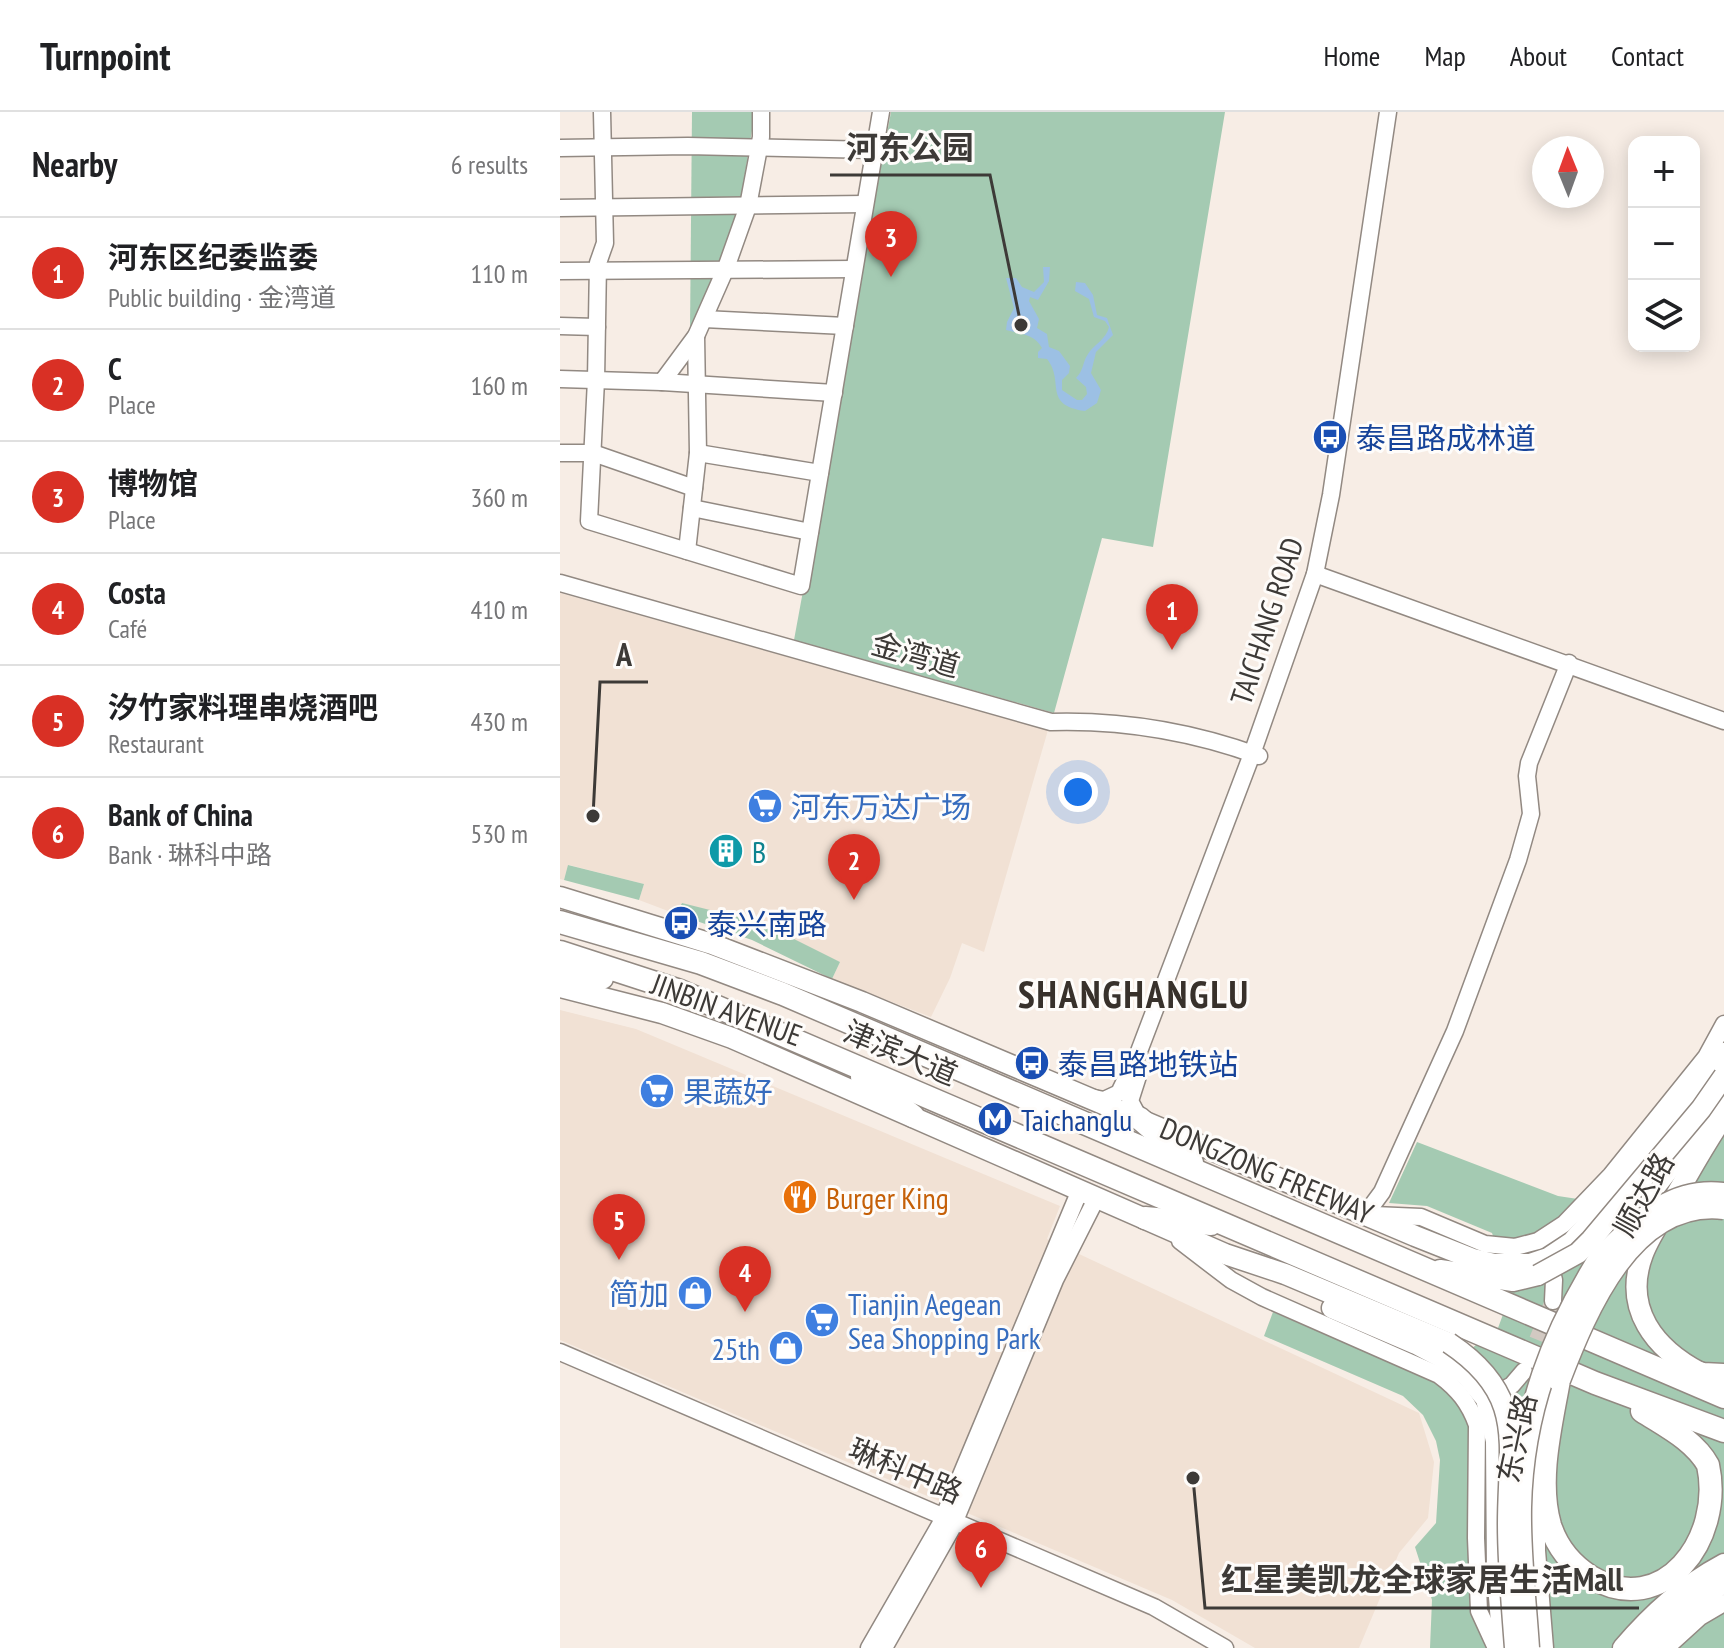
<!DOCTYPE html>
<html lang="en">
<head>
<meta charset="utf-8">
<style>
  body { margin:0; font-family:"PT Sans Narrow","Noto Sans SC",sans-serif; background:#f2f2f2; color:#202124 }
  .controls { position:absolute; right:24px; top:24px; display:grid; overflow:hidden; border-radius:16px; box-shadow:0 4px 20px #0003 }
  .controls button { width:72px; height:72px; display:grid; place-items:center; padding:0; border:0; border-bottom:2px solid #e0e0e0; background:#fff; color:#202124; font:40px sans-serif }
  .compass { position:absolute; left:972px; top:24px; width:72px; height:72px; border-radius:50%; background:#fff; box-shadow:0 4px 20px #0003; rotate:359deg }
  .you { position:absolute; left:518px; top:680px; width:28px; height:28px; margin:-20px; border:6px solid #fff; border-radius:50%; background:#1a73e8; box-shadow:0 0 0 12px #1a73e833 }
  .badge { display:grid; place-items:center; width:52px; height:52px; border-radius:50%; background:#d93025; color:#fff; font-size:26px; font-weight:700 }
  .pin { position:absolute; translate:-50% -66px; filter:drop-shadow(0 2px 4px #0008) }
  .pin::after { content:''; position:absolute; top:42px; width:28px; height:24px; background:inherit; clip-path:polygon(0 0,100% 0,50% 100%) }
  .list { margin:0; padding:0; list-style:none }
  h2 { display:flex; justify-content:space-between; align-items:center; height:104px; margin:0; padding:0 32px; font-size:34px }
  h2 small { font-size:26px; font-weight:400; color:#757577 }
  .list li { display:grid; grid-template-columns:52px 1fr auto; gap:24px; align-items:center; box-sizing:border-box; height:112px; padding:0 32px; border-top:2px solid #e0e0e0 }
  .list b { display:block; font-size:30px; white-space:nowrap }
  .list p { margin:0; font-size:26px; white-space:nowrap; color:#757577 }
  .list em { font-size:26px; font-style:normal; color:#757577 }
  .icon { flex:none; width:44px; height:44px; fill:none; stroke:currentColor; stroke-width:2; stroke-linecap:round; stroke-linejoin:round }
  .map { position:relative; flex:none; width:1164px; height:1536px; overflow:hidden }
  header { display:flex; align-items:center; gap:48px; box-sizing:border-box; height:112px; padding:0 40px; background:#fff; border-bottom:2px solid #e0e0e0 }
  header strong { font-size:38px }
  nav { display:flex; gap:44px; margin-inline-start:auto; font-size:28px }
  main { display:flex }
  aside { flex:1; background:#fff }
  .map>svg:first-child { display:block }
</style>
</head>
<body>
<header>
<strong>Turnpoint</strong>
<nav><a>Home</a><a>Map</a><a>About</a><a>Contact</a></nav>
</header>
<main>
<aside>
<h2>Nearby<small>6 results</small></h2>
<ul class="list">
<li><span class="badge">1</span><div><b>河东区纪委监委</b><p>Public building · 金湾道</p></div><em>110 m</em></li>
<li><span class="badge">2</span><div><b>C</b><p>Place</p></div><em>160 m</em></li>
<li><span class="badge">3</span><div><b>博物馆</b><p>Place</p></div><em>360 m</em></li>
<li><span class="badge">4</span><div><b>Costa</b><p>Café</p></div><em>410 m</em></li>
<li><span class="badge">5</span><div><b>汐竹家料理串烧酒吧</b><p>Restaurant</p></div><em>430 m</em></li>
<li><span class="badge">6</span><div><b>Bank of China</b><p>Bank · 琳科中路</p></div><em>530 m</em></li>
</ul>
</aside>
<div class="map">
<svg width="1164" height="1536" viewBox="0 0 1164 1536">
  <rect width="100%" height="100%" fill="#f7ede5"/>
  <g fill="#f1e1d4">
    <path d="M0,481L488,618L424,840L402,831L390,866L371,905L272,867L280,850L122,791L116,802L79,788L84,772L9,753L4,768L0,767Z"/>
    <path d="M0,898L76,917L500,1094L487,1127L859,1301L874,1350L868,1406L839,1441L799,1536H695L612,1488L0,1228Z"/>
  </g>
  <g fill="#a4cab2">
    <path d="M132,0H195L180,92L146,190L130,219Z"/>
    <path d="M331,0H665L593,435L542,426L494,601L234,528Z"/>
    <path d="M8,753L84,772L79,788L4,768Z"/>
    <path d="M122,791L202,811L280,850L272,867L192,828L116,802Z"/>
    <path d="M1164,1016V1536H870L872,1488L855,1435L876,1411L880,1348L876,1329L863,1303L843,1284L704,1224L713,1200L871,1268L938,1216L952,1178L932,1121L867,1094L829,1091L857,1030L998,1084L1090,1098Z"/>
  </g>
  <path fill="#9cc0e4" d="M483,155H490L489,169L478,188L470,185L469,189L479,207L477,216L487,222L489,235L499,239L510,254L509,261L502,268V278L517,288H522L527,282L526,275L516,266C524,258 522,251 528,242C534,232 546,228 549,215L545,209L534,205L529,187L515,179L516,170L525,171L533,183L537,203L547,206L553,223L536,240L531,261L541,278L537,291L525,299C482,293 505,269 487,247L478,246V240L482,236C474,222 461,222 446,218L447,210L454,196L446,166H456L462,175L474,180L484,170Z"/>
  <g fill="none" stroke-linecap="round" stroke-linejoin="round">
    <path stroke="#d2c9c2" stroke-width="16" stroke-dasharray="16 8" stroke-linecap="butt" d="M968,1250L993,1189"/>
    <g stroke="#928982" stroke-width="19">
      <g id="minor">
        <path d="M42,0L45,131L38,151L36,268L29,409L241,474L321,0"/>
        <path d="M0,36L128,34L314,38"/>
        <path d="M0,96L305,92"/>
        <path d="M0,159L294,157"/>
        <path d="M144,207L285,214"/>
        <path d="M0,214L37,215"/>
        <path d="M0,267L102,270L136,224L166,156L188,94L201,25V0"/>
        <path d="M102,270L274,281"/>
        <path d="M0,341H33L134,376"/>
        <path d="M138,341L260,361"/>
        <path d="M132,396L250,420"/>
        <path d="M127,439L138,341L136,224"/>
        <path d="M755,462L1164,609"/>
        <path d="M0,471L491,610C562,608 633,620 699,644"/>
        <path d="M578,964L570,989L579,1006"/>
        <path d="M534,986L544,988L559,981L578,942L692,642L755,462L771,383L828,0"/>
        <path d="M805,1103L822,1080L895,919L958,748L971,702L967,664L969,651L1009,551"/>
        <path d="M814,1103L861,1105L925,1132L955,1135L978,1129L1004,1112L1051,1063L1146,945L1164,912"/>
        <path d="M620,1129L671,1168L702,1185L879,1263C898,1277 909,1291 917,1313L916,1426L919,1499L936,1536"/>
        <path d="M989,1148L994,1168L993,1189"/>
        <path d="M0,1240L594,1495L665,1536"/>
        <path d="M928,1286L952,1273L964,1259"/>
        <path d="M309,1536L381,1411L520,1078"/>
        <path d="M324,1536L392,1416L495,1168L537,1085"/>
        <path d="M1106,1536L1140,1505L1164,1491"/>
      </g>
    </g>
    <g stroke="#928982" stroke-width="23">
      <g id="major">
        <path d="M0,785L152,832L302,890L855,1124L913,1147L934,1152H970L988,1146L1012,1130L1084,1048L1164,941"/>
        <path d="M0,875L102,901L172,926L665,1142L725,1162L889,1231"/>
        <path d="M1058,1122L1164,987"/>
        <path d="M880,1158L953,1169L978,1163"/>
        <path d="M772,1196L856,1232L890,1250L907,1264L926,1287L936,1329L937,1460L943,1536"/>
        <path d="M1141,1261C1095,1237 1062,1197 1083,1142C1091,1121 1105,1103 1116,1083C1132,1056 1146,1030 1164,1004"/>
        <path d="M1063,1536C1093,1501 1123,1474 1164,1452"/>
        <path d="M1085,1536C1108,1509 1134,1490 1164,1471"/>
      </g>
    </g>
    <g stroke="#928982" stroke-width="25">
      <g id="highway">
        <path d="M0,810L141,851L223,882L1164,1285"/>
        <path d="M0,840L120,879L1035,1271L1164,1319"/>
        <path d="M0,856L42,866"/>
        <path d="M302,965L353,1004"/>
        <path d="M579,1006L632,1051"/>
        <path d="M585,1106L651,1112"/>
        <path d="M1122,1257L1143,1262L1164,1263"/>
        <path d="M999,1268C991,1314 977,1368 990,1413C997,1435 1012,1453 1031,1465C1103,1508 1164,1427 1148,1353C1134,1328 1105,1314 1082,1299"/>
        <path d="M974,1378V1439L982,1536"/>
      </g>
    </g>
    <use href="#minor" stroke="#fff" stroke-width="16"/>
    <use href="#major" stroke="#fff" stroke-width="20"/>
    <use href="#highway" stroke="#fff" stroke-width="22"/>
    <g stroke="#928982" stroke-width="23" stroke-linecap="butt">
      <g id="major-bridge">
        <path d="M1042,1143C1077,1110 1111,1074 1164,1081"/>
        <path d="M978,1163L1018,1141L1031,1128L1141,997L1164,964"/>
        <path d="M889,1231C967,1283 948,1331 948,1412C948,1454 952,1495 955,1536"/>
      </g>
    </g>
    <g stroke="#928982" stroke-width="25" stroke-linecap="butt">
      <g id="highway-bridge">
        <path d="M999,1268C1026,1198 1072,1085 1164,1096"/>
        <path d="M968,1536C965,1489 959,1442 960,1395C962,1301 992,1222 1042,1143"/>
      </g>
    </g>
    <use href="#major-bridge" stroke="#fff" stroke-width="20"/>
    <use href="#highway-bridge" stroke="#fff" stroke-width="22"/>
  </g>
  <defs>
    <g id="bus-disc" transform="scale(1.8)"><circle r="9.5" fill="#1a4fb4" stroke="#fefcfa"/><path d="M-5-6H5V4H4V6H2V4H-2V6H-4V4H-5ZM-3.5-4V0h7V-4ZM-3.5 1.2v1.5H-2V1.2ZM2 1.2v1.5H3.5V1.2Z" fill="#fff"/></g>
    <g id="supermarket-disc" transform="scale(1.8)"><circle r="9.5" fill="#3f7fe0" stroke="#fefcfa"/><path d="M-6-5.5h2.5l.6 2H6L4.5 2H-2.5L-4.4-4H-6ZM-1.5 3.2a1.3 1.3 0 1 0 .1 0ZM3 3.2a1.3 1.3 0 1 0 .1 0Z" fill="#fff"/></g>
    <g id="building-disc" transform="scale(1.8)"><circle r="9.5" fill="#0f9aa8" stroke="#fefcfa"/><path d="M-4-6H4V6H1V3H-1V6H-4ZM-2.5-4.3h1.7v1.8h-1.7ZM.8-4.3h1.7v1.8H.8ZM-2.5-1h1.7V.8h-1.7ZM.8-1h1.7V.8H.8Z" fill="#fff"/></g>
    <g id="metro-disc" transform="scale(1.8)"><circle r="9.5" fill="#1a4fb4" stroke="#fefcfa"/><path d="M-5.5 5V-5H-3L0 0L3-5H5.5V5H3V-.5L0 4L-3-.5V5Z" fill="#fff"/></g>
    <g id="restaurant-disc" transform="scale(1.8)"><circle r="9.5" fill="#e8710a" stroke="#fefcfa"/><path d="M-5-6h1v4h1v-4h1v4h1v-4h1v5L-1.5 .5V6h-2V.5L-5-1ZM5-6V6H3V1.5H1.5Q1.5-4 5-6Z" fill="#fff"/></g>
    <g id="shop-disc" transform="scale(1.8)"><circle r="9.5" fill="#3f7fe0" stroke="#fefcfa"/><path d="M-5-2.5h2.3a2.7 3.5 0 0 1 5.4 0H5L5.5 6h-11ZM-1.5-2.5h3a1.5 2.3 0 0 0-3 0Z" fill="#fff"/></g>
  </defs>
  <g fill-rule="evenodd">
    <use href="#bus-disc" x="770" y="325"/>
    <use href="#supermarket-disc" x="205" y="694"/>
    <use href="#building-disc" x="166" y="739"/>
    <use href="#bus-disc" x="121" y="811"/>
    <use href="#bus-disc" x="472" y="951"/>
    <use href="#supermarket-disc" x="97" y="979"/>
    <use href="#metro-disc" x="435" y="1007"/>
    <use href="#restaurant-disc" x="240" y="1085"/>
    <use href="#shop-disc" x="135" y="1181"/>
    <use href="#supermarket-disc" x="262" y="1208"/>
    <use href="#shop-disc" x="226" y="1236"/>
  </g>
  <g text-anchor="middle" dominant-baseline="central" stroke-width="6" stroke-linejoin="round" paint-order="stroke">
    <g font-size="30" fill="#164399" stroke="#fefcfa" text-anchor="start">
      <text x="796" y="325">泰昌路成林道</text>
      <text x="147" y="811">泰兴南路</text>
      <text x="498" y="951">泰昌路地铁站</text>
      <text x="461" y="1007">Taichanglu</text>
    </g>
    <g font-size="30" fill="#3d3a37" stroke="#fefcfa">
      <text transform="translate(706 509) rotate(-72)">TAICHANG ROAD</text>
      <text transform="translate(356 542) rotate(16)">金湾道</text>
      <text transform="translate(167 897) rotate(20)">JINBIN AVENUE</text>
      <text transform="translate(341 940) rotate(23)">津滨大道</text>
      <text transform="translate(707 1058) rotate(23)">DONGZONG FREEWAY</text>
      <text transform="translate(1083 1082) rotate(-61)">顺达路</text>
      <text transform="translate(956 1326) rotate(-78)">东兴路</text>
      <text transform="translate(346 1358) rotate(23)">琳科中路</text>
    </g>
    <g font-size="30" fill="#366cbe" stroke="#fefcfa" text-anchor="start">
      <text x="231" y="694">河东万达广场</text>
      <text x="123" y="979">果蔬好</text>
      <text x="109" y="1181" text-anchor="end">简加</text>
      <text x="288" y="1191">Tianjin Aegean<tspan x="288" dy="34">Sea Shopping Park</tspan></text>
      <text x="200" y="1236" text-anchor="end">25th</text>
    </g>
    <g font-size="30" fill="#0d838f" stroke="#fefcfa" text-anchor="start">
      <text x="192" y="739">B</text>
    </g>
    <g font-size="30" fill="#c56008" stroke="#fefcfa" text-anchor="start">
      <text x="266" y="1085">Burger King</text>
    </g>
    <g font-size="38" font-weight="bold" letter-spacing="2" fill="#38312b" stroke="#fefcfa">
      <text x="574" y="881">SHANGHANGLU</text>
    </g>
  </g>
  <path fill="none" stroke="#3d3a37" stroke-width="3" d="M461 213L430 63H270M33 704L40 570H88M633 1366L645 1496H1079"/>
  <g fill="#3d3a37" stroke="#fefcfa" stroke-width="3">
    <circle cx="461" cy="213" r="8"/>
    <circle cx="33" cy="704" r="8"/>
    <circle cx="633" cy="1366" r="8"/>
  </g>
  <g font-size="32" text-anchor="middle" font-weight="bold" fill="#3d3a37" stroke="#fefcfa" stroke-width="6" stroke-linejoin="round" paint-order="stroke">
    <text x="350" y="47">河东公园</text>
    <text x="64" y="554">A</text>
    <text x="862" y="1479">红星美凯龙全球家居生活Mall</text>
  </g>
</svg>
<div class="controls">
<button>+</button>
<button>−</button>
<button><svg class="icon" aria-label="layers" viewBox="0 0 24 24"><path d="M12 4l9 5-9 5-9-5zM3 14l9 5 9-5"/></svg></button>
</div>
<svg class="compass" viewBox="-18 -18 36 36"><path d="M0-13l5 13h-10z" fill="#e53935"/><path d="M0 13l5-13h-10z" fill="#757577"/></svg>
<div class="you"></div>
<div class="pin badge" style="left:612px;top:538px">1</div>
<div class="pin badge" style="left:294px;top:788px">2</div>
<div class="pin badge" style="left:331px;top:165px">3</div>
<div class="pin badge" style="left:185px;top:1200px">4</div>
<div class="pin badge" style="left:59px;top:1148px">5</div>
<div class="pin badge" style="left:421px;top:1476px">6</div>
</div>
</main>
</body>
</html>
